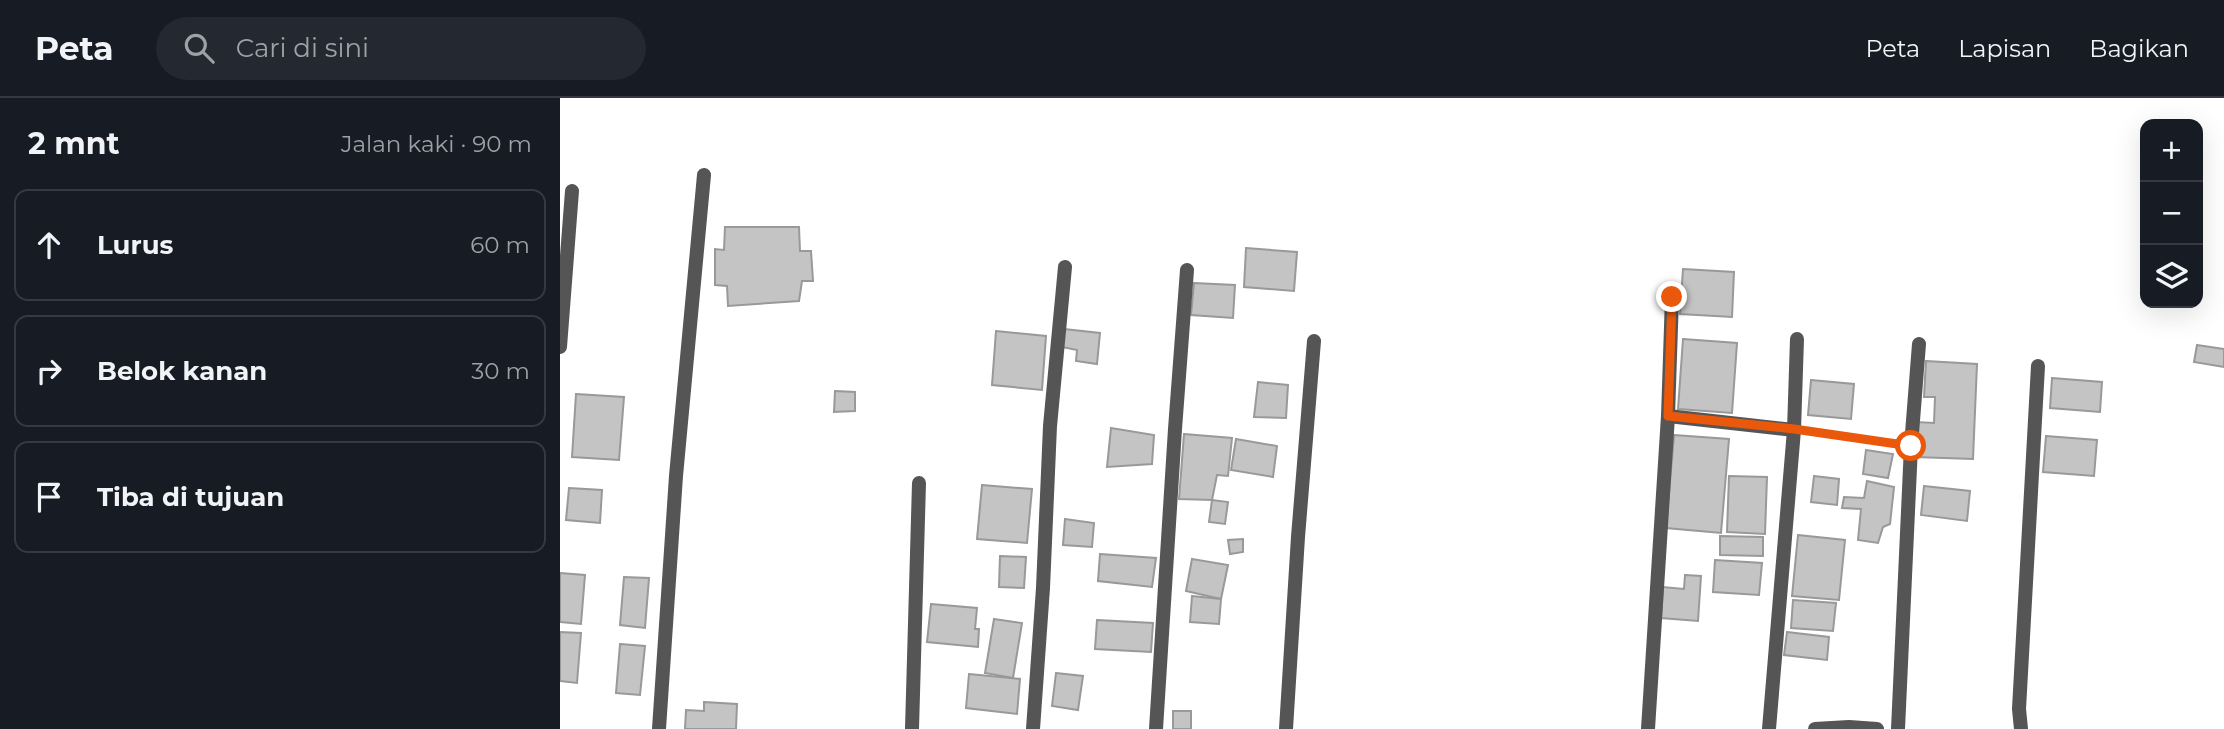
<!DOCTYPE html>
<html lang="id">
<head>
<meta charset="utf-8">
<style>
  body { margin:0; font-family:Montserrat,sans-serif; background:#242831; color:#f1f3f6 }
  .controls { position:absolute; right:21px; top:21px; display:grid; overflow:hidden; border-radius:14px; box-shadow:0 7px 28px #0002 }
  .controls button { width:63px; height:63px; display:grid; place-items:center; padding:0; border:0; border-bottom:2px solid #363941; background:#171b24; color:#f1f3f6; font:35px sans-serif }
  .stop { position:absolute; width:21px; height:21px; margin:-16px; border:5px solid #ea580c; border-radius:50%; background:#fff }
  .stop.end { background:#ea580c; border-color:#fff; box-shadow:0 2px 7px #0008 }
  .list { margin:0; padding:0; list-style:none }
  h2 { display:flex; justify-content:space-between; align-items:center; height:91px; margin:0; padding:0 28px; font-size:30px }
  h2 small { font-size:23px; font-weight:400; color:#9ea1a6 }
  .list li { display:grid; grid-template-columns:46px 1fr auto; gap:21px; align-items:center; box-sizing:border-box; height:112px; margin:0 14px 14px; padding:0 14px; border:2px solid #363941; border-radius:14px }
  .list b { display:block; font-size:26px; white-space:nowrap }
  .list em { font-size:23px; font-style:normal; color:#9ea1a6 }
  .icon { flex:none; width:38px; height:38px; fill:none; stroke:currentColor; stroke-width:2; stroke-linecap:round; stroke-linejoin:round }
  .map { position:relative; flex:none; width:1664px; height:631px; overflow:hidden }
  header { display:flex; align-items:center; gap:42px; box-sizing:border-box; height:98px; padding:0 35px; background:#171b24; border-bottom:2px solid #363941 }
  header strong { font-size:33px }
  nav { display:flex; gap:38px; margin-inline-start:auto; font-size:24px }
  .search { width:490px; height:63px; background:#242831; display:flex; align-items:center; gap:18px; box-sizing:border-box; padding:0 24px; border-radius:38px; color:#9ea1a6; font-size:26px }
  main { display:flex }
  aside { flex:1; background:#171b24 }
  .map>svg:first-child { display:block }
</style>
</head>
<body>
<header>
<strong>Peta</strong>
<div class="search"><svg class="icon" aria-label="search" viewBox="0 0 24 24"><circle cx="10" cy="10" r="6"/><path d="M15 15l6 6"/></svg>Cari di sini</div>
<nav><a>Peta</a><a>Lapisan</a><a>Bagikan</a></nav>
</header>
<main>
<aside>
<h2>2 mnt<small>Jalan kaki · 90 m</small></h2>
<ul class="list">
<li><svg class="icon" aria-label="ahead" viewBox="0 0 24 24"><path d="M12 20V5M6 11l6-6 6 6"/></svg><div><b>Lurus</b></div><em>60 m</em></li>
<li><svg class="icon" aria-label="right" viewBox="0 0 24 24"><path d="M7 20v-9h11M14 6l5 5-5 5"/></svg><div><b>Belok kanan</b></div><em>30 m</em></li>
<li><svg class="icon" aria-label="arrive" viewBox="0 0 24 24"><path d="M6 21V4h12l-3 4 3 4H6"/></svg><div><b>Tiba di tujuan</b></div></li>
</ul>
</aside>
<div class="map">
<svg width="1664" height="631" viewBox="0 0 1664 631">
  <rect width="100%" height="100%" fill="#fff"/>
  <g fill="#c4c4c4" stroke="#999" stroke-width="2">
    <path d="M165,129H239L240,153H251L253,183H242L239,203L168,208L167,188L155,187V151L164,152Z"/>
    <path d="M686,150L737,154L734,193L684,189Z"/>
    <path d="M1123,171L1174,174L1172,219L1120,216Z"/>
    <path d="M634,185L675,187L673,220L631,217Z"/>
    <path d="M504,231L540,235L537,266L516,263L517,252L502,249Z"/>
    <path d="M436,233L486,238L482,292L432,287Z"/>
    <path d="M1123,241L1177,245L1172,315L1118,311Z"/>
    <path d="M1637,247L1664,251V269L1634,264Z"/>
    <path d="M1366,263L1417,266L1413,361L1355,359L1357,324L1374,325L1375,299H1364Z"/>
    <path d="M1492,280L1542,284L1540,314L1490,310Z"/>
    <path d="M1251,282L1294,286L1291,321L1248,317Z"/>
    <path d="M698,284L728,287L726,320L694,319Z"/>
    <path d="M275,293L295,294V313L274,314Z"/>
    <path d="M16,296L64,299L59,362L12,359Z"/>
    <path d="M551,330L594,337L592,366L547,369Z"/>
    <path d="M624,336L672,340L668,378L657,377L652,402L619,401Z"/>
    <path d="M1114,337L1169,341L1161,435L1106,430Z"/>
    <path d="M1486,338L1537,342L1534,378L1483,374Z"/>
    <path d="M676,341L717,348L713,379L671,372Z"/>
    <path d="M1306,352L1333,356L1328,380L1303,376Z"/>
    <path d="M1169,378L1207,379L1205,436L1167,434Z"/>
    <path d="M1254,378L1279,381L1277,407L1251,404Z"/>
    <path d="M1307,383L1334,389L1330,426L1323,429L1318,445L1298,442L1301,411L1282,410L1284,399L1304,400Z"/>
    <path d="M422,387L472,391L467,445L417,441Z"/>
    <path d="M1364,388L1410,393L1407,423L1361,417Z"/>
    <path d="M9,390L42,392L40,425L6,422Z"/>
    <path d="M652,402L668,404L665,426L649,424Z"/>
    <path d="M505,421L534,425L532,449L503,447Z"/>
    <path d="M1238,437L1285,442L1279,502L1232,498Z"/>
    <path d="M1160,438L1203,439V458L1160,457Z"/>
    <path d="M683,441V454L670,456L668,442Z"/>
    <path d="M540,456L596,460L592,489L538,483Z"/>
    <path d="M440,458L466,459L464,490L439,489Z"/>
    <path d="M632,461L668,467L661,501L626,493Z"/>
    <path d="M1155,462L1202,465L1199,497L1153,494Z"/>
    <path d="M0,475L25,477L21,526L0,524Z"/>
    <path d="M1125,477L1141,478L1138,523L1101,520L1103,489L1124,491Z"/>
    <path d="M64,479L89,480L85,530L60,527Z"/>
    <path d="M632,498L661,501L659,526L630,524Z"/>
    <path d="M1233,502L1276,505L1273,533L1231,530Z"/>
    <path d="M371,506L417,510L415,531H419L418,549L367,544Z"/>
    <path d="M434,521L462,525L453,580L425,575Z"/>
    <path d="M537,522L593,525L591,554L535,551Z"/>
    <path d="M0,534L21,535L17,585L0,583Z"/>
    <path d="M1227,534L1269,539L1267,562L1224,557Z"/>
    <path d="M60,546L85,548L80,597L56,595Z"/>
    <path d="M496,575L523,578L518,612L492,608Z"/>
    <path d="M409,576L460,581L457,616L406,610Z"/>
    <path d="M144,604L177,606L176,631H125L126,612L144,613Z"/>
    <rect x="613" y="613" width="18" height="18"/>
  </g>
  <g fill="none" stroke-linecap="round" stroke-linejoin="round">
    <path stroke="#777" stroke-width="4.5" stroke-dasharray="2 3.5" stroke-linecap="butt" d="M1252,334L1333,346"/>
    <g stroke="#555" stroke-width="14">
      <path d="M0,249L12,93"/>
      <path d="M1108,318L1234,332"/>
      <path d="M99,631L116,378L144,77"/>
      <path d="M352,631L359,385"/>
      <path d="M473,631L483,490L490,328L505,169"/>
      <path d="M596,631L615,331L627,172"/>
      <path d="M726,631L738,439L754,243"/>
      <path d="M1088,631L1108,318L1112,199"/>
      <path d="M1209,631L1234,332L1237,241"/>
      <path d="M1255,631L1289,629L1317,631"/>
      <path d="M1338,631L1351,348L1359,246"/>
      <path d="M1461,631L1459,611L1478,268"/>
    </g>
  </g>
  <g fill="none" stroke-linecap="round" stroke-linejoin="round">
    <path stroke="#ea580c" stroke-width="9" d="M1112,199L1108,318L1234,331L1351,348"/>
  </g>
</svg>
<div class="controls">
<button>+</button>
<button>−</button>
<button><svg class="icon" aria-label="layers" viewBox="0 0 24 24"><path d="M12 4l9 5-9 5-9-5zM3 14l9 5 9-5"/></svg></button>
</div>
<div class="stop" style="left:1351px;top:348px"></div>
<div class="stop end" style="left:1112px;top:199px"></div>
</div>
</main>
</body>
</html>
